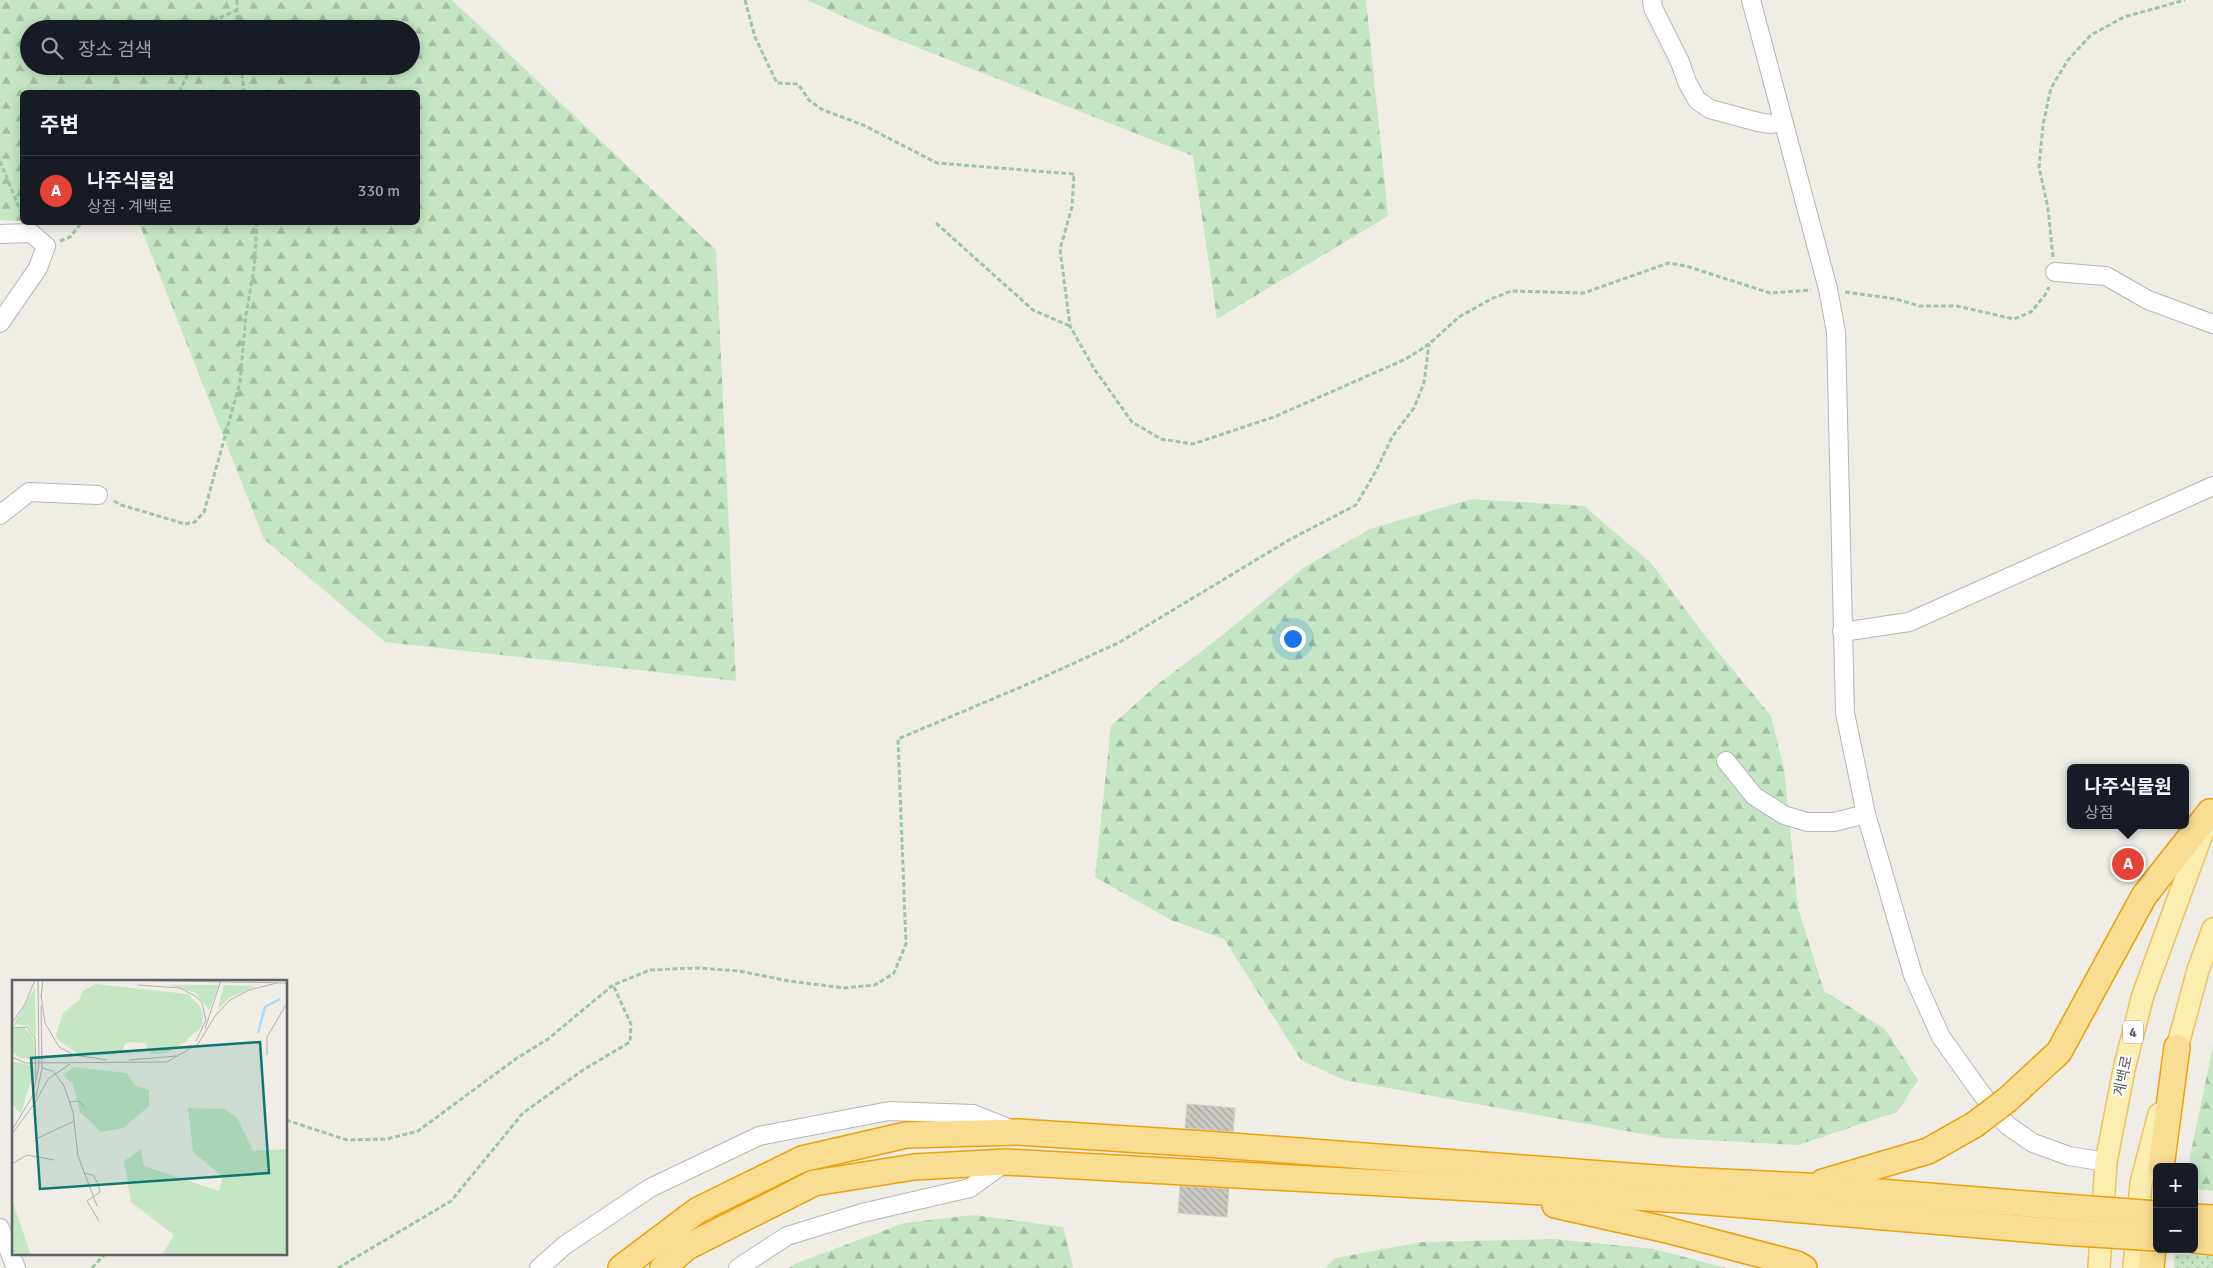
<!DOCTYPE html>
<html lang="ko">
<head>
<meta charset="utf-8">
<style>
  body { margin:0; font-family:Signika,"Noto Sans KR",sans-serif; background:#20242c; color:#f1f3f6 }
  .controls { position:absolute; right:15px; bottom:15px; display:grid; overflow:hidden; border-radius:8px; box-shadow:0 2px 12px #0003 }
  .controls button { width:45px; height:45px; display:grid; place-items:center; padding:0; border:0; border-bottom:1px solid #363941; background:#171b24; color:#f1f3f6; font:25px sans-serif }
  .you { position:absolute; left:1292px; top:638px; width:18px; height:18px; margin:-12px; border:4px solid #fff; border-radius:50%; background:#1a73e8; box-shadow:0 0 0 8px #1a73e833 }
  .badge { display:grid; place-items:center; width:32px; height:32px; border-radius:50%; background:#e44137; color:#fff; font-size:16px; font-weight:700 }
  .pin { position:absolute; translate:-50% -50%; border:2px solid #fff; box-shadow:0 1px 5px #0006 }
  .popup { position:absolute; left:2067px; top:764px; width:122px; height:65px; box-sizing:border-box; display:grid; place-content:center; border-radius:8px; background:#171b24; filter:drop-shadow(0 1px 4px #0005); font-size:16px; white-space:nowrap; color:#9ea1a6 }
  .popup b { font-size:19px; color:#f1f3f6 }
  .popup::after { content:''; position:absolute; left:50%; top:100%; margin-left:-10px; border:10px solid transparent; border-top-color:#171b24 }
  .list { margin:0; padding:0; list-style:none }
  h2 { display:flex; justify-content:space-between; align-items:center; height:65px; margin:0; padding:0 20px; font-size:21px }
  h2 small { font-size:16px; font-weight:400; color:#9ea1a6 }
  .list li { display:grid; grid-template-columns:32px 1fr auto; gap:15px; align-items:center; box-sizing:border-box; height:70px; padding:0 20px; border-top:1px solid #363941 }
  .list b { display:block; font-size:19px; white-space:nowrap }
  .list p { margin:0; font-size:16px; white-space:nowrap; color:#9ea1a6 }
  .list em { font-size:16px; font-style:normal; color:#9ea1a6 }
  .icon { flex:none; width:28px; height:28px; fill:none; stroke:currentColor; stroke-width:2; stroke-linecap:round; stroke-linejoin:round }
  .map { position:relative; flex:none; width:2213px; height:1268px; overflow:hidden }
  .search { position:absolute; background:#171b24; box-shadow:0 2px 12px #0003; left:20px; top:20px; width:400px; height:55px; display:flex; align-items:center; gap:12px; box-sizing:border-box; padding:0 18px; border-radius:28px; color:#9ea1a6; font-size:19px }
  .panel { position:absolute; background:#171b24; box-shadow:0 2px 12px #0003; left:20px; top:90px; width:400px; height:135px; border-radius:8px }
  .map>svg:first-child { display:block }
</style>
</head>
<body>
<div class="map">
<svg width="2213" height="1268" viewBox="0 0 2213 1268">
  <defs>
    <pattern id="grass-dots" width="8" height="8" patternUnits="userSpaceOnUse" patternTransform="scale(1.25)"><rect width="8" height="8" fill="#c4e6c3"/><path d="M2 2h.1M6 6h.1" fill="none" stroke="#a2bea2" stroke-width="1.8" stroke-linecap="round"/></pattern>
    <pattern id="forest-firs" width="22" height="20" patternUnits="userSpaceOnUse" patternTransform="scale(1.25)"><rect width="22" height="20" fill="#c4e6c3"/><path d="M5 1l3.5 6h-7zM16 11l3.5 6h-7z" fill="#a2bea2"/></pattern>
    <pattern id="building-back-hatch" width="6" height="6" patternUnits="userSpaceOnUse" patternTransform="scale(1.25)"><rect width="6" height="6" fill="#cac8c3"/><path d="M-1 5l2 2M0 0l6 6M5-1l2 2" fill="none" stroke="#a7a6a2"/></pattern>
  </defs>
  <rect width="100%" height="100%" fill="#efede6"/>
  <path fill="url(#grass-dots)" d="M2175,1254L2213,1256V1268H2174Z"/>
  <g fill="url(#forest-firs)" fill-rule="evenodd">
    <path d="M0,0H452L716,250L736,681L385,642L264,539L139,223H110L418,222V92H22V221L0,220ZM29,29H411V66H29Z"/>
    <path d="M807,0H1366L1388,216L1217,319L1193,156L866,27Z"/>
    <path d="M1472,499L1584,506L1651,563L1705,636L1771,716L1784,769L1798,908L1824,991L1885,1029L1918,1080L1897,1112L1798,1145L1665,1138L1344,1080L1301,1060L1224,939L1171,920L1095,877L1111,726L1158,684L1224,634L1306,566L1370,529Z"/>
    <path d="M2213,1046V1191L2195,1189L2194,1167H2191L2190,1157Z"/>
    <path d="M974,1215L1063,1227L1073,1268H789L797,1263L904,1223Z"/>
    <path d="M1554,1239L1654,1249L1726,1268H1326L1335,1258L1422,1242Z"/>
  </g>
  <g fill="url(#building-back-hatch)" stroke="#d4cfc4">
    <path d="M1187,1104L1235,1108L1233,1132L1185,1128Z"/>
    <path d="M1180,1186L1229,1189L1227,1217L1178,1213Z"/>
  </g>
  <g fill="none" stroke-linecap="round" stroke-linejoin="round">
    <g stroke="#b3b6ba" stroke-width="20">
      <g id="minor">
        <path d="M1652,0L1653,8L1680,62L1687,82L1697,100L1710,109L1758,122L1771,124L1782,122"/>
        <path d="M1751,0L1828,289L1836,332L1845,713L1866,814L1913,975L1941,1037L1981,1093L2007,1125L2033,1143L2069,1156L2106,1162"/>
        <path d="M0,234L31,233L46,246L38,268L0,323"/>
        <path d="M2055,272L2106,276L2148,300L2213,324"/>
        <path d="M0,515L29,492L98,495"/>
        <path d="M1842,632L1909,622L2213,486"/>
        <path d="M1726,761L1754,796L1784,815L1807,822H1834L1866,814"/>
        <path d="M0,1228L16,1268"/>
        <path d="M539,1268L565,1245L650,1188L759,1136L889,1111L973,1114L1011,1129"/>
        <path d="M738,1268L787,1236L862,1213L970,1188L1006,1162"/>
      </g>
    </g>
    <g stroke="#edc361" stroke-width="24">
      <g id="major">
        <path d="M2173,1063L2198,970L2213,929"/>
        <path d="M2099,1268L2106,1162L2125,1065L2143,995L2206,823"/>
        <path d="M2134,1268L2141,1183L2159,1114"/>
      </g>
    </g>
    <g stroke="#eda008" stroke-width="28">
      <g id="highway">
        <path d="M2007,1100L2059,1052L2144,896L2210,812"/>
        <path d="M2161,1167L2177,1047"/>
        <path d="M1823,1182L1928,1151L1974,1125"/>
        <path d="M1555,1205L1667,1230L1797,1264L1804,1268"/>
        <path d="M2194,1217L2213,1218"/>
        <path d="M2194,1240L2213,1242"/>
        <path d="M621,1268L698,1210L802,1159L906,1135L1018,1132L1205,1144L1682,1180L1806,1186L2064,1207"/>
        <path d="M663,1268L687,1247L814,1183L914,1167L1006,1162L1685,1200L2062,1232"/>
        <path d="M2151,1268L2156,1216"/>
      </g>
    </g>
    <g stroke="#9dc6a7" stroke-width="3" stroke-dasharray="5 2.5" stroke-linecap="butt">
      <path d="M237,0V29"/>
      <path d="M745,0L755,37L777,83L798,84L809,100L821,109L863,125L937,163L1074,174L1072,207L1060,249L1070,326L1093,367L1132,422L1161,439L1193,444L1274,417L1406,359L1429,344L1459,317L1491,299L1511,291L1584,293L1668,263L1686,266L1770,293L1811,290"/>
      <path d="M211,29L215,20L237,10"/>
      <path d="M241,66L244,92"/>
      <path d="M179,92L192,66"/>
      <path d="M0,161L22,215"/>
      <path d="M936,223L1033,310L1070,326"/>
      <path d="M60,241L70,237L82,222"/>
      <path d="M2053,257L2048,208L2039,167L2043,125L2051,88L2068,60L2091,35L2124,17L2185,0"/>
      <path d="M1845,292L1896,299L1919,306H1957L2014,319L2031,312L2045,295L2049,287"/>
      <path d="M114,501L121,505L185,524L195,522L204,512L240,382L246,315L254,268L257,222"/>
      <path d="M286,1120L347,1140L387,1139L418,1131L517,1058L548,1039L613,985L650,970L698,968L739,971L789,981L844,988L875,985L894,973L906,944L898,739L1035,681L1120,642L1289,540L1356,505L1376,471L1392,437L1414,408L1424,383L1429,344"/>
      <path d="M92,1268L105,1254"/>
      <path d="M338,1268L451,1201L523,1113L583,1070L630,1042L631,1024L613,985"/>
    </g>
    <use href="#minor" stroke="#fff" stroke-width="18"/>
    <use href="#major" stroke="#fceeae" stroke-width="21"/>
    <use href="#highway" stroke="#f9dd93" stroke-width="25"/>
    <g stroke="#eda008" stroke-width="28" stroke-linecap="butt">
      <g id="highway-bridge">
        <path d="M1974,1125L2007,1100"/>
        <path d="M2064,1207L2157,1214"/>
        <path d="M2062,1232L2157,1238"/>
      </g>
    </g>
    <use href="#highway-bridge" stroke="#f9dd93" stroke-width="25"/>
  </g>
  <g text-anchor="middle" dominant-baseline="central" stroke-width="4" stroke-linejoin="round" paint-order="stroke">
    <rect fill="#fff" stroke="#8e9094" stroke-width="1" x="2123" y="1020.5" width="20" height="23" rx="4"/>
    <g font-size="14" font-weight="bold" fill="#5d6166">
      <text x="2133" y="1032">4</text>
    </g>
    <g font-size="15" fill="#5d6166" stroke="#fff">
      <text transform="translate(2123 1076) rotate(-78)">계백로</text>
    </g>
  </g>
  <g transform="translate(12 980)">
    <rect width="275" height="275" fill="#efede6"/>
    <path d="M157,5H207L197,30L184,13ZM212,5L244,6L217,18L206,29ZM23,8V22L24,57L16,46L5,44L0,47ZM4,48H13L21,57L23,79L8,78L0,71V50Z" fill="#c4e6c3"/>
    <path d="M83,4L176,14L187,25L191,35L190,46L174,61L155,73L138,74L133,63L119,62L113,64L110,72L101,75L65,73L47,61L44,55L51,33L67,20L71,11ZM0,81L21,86L22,89L9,134L0,124ZM62,87L115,93L123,105L137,110V126L111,148L89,152L68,132L61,104L51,95ZM176,128L213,129L226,139L241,171L275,169V275H150L162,255L119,222L112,181L129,169L132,186L207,211L211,197L181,172ZM0,222L1,223L19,275H0Z" fill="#c4e6c3"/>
    <path fill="none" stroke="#a9dafc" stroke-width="2.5" d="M246,53L253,27L268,19"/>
    <path fill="none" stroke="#b1b1af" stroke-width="1" d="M102,0L275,3M126,5L168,8L185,17L190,23L194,40L184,61M29,15L33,43L47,67L62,75L95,80M29,18L31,0M0,43L13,24L23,0M0,48L15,47L23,58L24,100M193,49L209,0M255,75V57L275,23M0,77L13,83L155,82L186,64L203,36L218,20L237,10L265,3M117,80L164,76M30,88L41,91L52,106L61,132L66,176L85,226M24,117L30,88L29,25M58,122L66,121L73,127M22,125L36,99L58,84M0,150L20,117L27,86L26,0M0,154L22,124M24,159L62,141M0,184L15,175L42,180M72,193L81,195L86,204L88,212L75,221L87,241"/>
    <path fill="#0f766e" fill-opacity="0.15" stroke="#0f766e" stroke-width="2.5" d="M248,62L257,193L28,209L19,78Z"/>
    <rect width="275" height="275" fill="none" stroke="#5d6166" stroke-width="2.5"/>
  </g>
</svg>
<div class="controls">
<button>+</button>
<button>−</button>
</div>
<div class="you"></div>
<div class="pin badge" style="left:2128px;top:864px">A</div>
<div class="popup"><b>나주식물원</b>상점</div>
<div class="search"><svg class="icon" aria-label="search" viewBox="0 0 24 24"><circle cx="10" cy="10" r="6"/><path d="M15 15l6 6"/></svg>장소 검색</div>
<section class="panel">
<h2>주변<small></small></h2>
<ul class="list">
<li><span class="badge">A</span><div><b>나주식물원</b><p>상점 · 계백로</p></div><em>330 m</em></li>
</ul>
</section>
</div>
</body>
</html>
